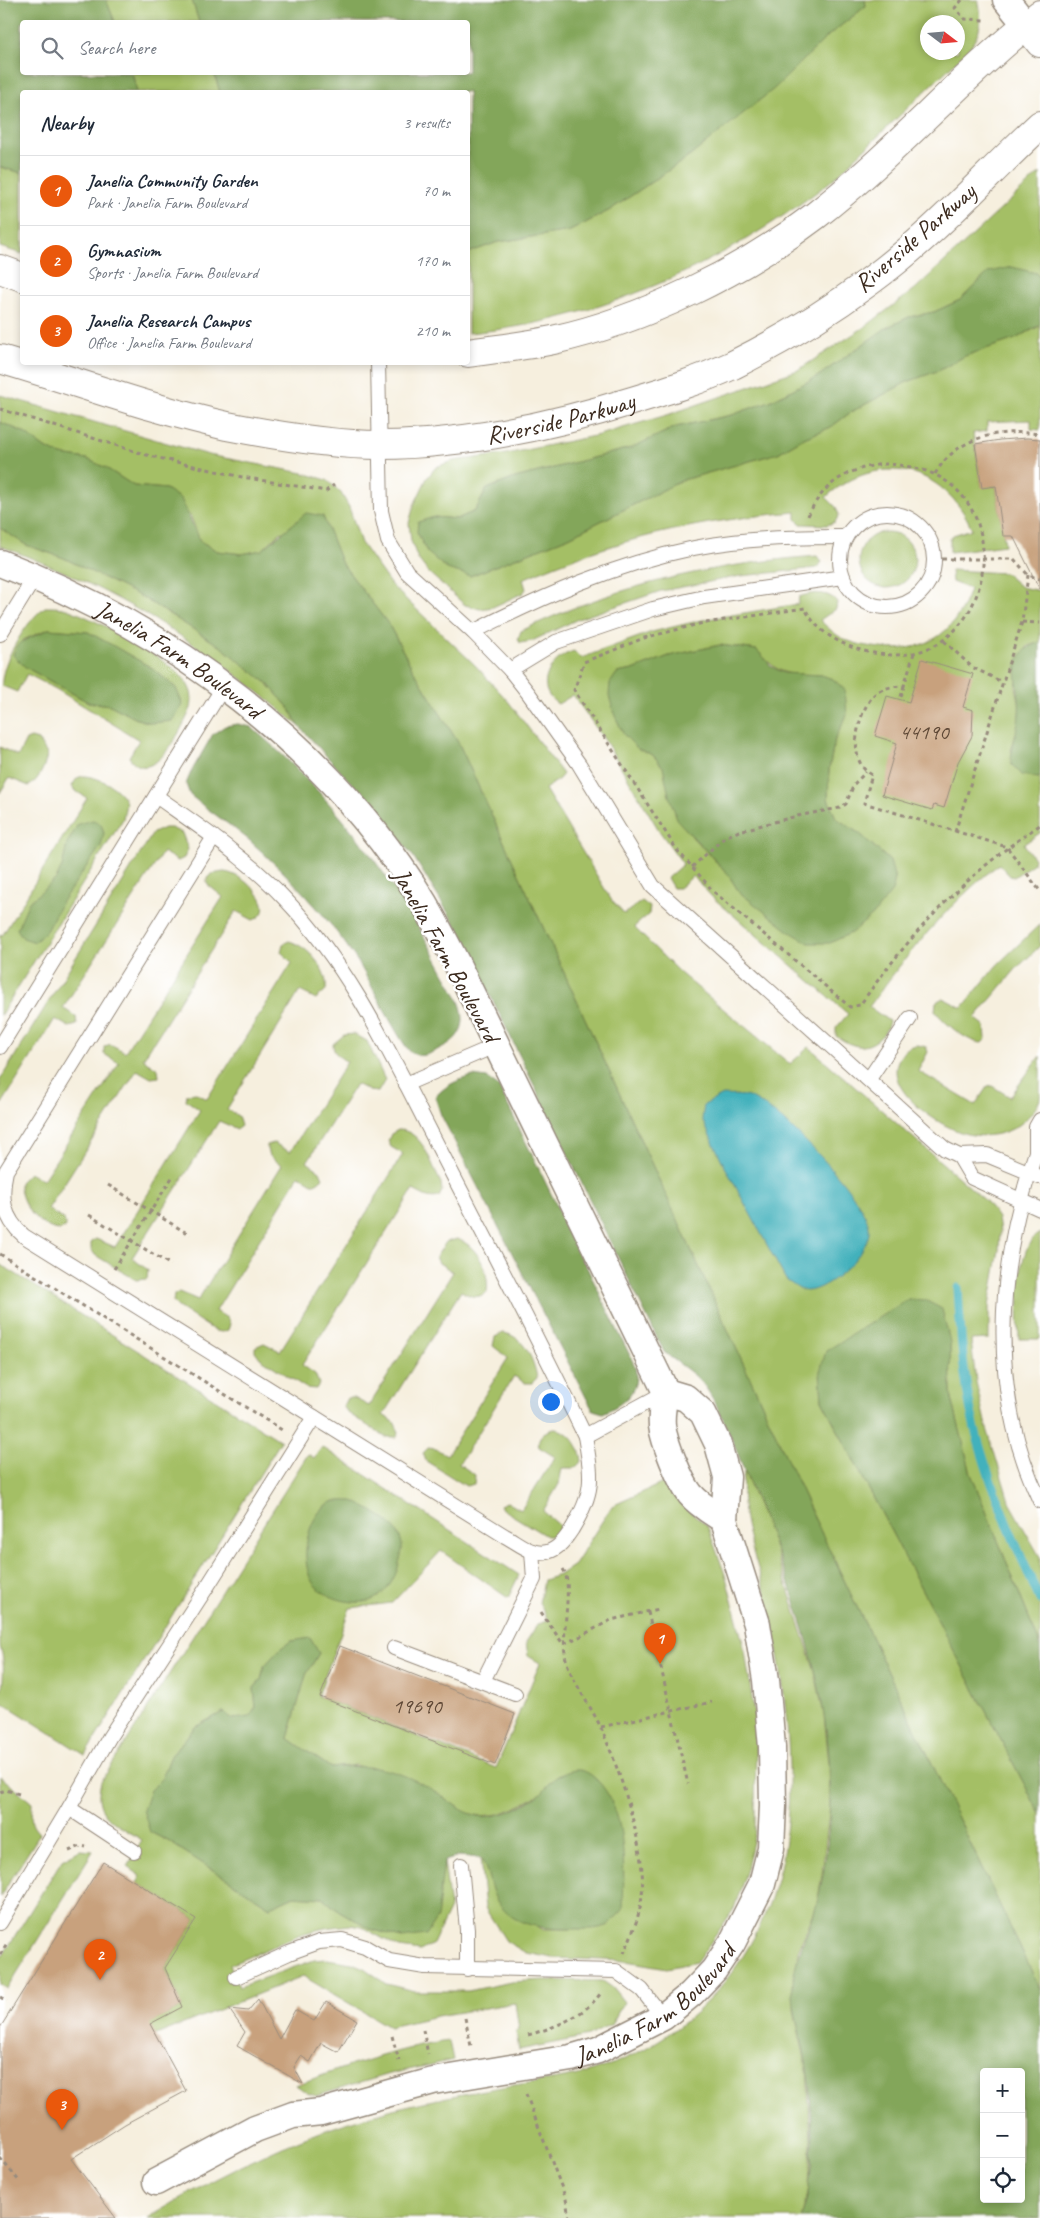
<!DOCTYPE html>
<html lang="en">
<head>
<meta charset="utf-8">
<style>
  body { margin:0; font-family:Caveat,sans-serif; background:#f2f2f3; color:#1f2937 }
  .controls { position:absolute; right:15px; bottom:15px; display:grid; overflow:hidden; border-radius:5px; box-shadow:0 2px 8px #0003 }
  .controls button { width:45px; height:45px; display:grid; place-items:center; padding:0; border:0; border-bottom:1px solid #e0e1e3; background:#fff; color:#1f2937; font:25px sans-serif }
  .compass { position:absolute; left:920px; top:15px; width:45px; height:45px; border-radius:50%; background:#fff; box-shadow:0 2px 8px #0003; rotate:106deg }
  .you { position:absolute; left:550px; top:1401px; width:18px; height:18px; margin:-12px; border:4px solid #fff; border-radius:50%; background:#1a73e8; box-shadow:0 0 0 8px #1a73e833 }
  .badge { display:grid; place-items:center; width:32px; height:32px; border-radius:50%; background:#ea580c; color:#fff; font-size:16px; font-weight:700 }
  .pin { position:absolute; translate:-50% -41px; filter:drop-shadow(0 1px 2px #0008) }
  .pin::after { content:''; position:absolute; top:26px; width:18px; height:15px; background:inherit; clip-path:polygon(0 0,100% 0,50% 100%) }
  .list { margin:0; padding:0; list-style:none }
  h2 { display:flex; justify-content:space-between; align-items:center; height:65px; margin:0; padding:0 20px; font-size:21px }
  h2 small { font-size:16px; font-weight:400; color:#747a83 }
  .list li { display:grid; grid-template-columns:32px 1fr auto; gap:15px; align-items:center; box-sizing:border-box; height:70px; padding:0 20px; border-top:1px solid #e0e1e3 }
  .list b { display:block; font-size:19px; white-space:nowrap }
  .list p { margin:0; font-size:16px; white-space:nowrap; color:#747a83 }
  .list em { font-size:16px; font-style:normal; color:#747a83 }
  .icon { flex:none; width:28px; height:28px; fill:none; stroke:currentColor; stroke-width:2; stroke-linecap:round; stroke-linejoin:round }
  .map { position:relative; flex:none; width:1040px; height:2218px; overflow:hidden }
  .search { position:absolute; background:#fff; box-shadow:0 2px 8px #0003; left:20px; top:20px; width:450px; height:55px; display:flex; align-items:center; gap:12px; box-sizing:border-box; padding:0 18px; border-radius:5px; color:#747a83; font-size:19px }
  .panel { position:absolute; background:#fff; box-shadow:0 2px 8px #0003; left:20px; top:90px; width:450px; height:275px; border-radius:5px }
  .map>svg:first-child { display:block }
</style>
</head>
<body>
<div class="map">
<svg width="1040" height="2218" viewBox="0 0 1040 2218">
  <rect width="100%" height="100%" fill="#fff"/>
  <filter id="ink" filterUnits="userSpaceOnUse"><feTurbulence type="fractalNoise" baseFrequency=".02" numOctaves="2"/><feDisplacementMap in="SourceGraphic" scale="10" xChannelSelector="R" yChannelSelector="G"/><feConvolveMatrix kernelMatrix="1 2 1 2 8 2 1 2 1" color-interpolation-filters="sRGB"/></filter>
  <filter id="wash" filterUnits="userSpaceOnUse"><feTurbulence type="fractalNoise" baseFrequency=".0096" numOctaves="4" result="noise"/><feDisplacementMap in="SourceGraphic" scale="20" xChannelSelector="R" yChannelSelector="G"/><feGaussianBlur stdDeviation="1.12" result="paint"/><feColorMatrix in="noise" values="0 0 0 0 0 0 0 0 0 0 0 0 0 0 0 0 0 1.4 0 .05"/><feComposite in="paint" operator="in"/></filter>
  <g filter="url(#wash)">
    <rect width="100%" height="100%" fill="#f6efde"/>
    <g fill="#a4bf65" stroke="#707442" fill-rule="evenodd">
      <path d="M106,0H192L199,22H115Z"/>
      <path d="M865,0H978C984,23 979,39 963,55C932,85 901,114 870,144C855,157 842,173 826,185C723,264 598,322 468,333V253L498,242L570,231L610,210L690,156L829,35L866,6ZM928,22H958V52H928Z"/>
      <path d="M132,73H214L220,92H137Z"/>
      <path d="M0,167L22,173V254L0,247Z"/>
      <path d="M1040,173V278L1036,273L989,272L960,300L934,312L909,317L886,328L817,377L770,401L732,415L676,427L631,448L515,478L487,489L475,511L457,519L434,517L470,576L569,537L683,480L778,453L804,438L831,427L851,412L907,382L940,370L965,356L1015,339L1040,326V430L1031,429V420L987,422V431L973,433L982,487L996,486L1005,545L950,552V539L953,535L972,529C944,465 878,451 826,497L836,507L839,515L835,522L827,525L801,524L796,519V512C701,520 610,540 523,579L526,589L523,593L493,607L480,609L465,605L428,572L418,559L411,541L409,523L414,505L427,478L436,467L453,461L506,454L599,435L667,415L798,370L866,326L915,289Z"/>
      <path d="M0,395L209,455L303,473L327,480L341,493L349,507L361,543L391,585L475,665L508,701L563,774L559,779L545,789L612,901L624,914L642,901L650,907L649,914L634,927L680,973L790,1064L809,1047L987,1202L998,1218L1000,1232L999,1250L989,1306V1339L971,1340L976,1382L985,1422L1010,1504L1040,1557V1645L971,1474L951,1395L950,1342L820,1371L822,1400L1040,1814V1989L810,1509L459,744L412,668L389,625L341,562L323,517L280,533L262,550L242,554L217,551L200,541L191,517L166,489L134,486L106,468L87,459L61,455L45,448L23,432L0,422Z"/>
      <path d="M0,528L26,545L64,558L142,597L220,646L267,683L289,708L299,726C207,646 115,588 0,546Z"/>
      <circle cx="887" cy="560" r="28"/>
      <path d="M817,556L822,562L817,568L741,576L661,591L578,619L532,641L520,643L518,639L521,631C615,585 713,564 817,556Z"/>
      <path d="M951,570L1005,573L1021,587L1040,591V642L1028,646L1020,658L1016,687L1020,706L1018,727L1011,751L1038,778L1040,777V833L1024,844L1034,859V863L1014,877L1010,876L999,864C948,904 907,954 869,1007L889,1021C887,1035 872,1048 858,1046C850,1045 842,1040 836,1036V1028L848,1014L712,897L693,876L679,888H673L667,878L683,864L660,832L606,742L573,695L558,704C532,688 551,657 574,651L581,658L652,632L702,620L798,604L799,597C811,592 829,591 837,602L836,609L820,620C825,625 831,631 837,635C847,642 861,645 873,647C921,655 955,637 970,589L952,582ZM720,645L757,650C780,676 787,675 821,675L847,715L835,739L829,769L828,799L836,818L860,834L890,861L758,906L739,892L728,874L692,837L663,767L653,755L638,749L617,673L633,670L669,656Z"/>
      <path d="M45,607C55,607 63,607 72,611C99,621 170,659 186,682C192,691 193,698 191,708C183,727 153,790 129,757L139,740L56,689L27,674L17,692L2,686C0,663 27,620 45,607ZM48,629L88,632L152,668L176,688L172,721L152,723L137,719L110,705L88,702L25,667L23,640Z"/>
      <path d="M31,738L38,740L47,754C46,764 39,781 29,786L9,778L0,793V747L18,756L26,740Z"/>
      <path d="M83,776C97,776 122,788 126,803L123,819L0,1016V935L2,936L87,798L74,790L72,786L77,778Z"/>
      <path d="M164,828H171L182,833L188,849L184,858L178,861L163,852L63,1008L76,1017L77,1025L69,1027L55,1019L0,1107V1080L153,833Z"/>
      <path d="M223,872C242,872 283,909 253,920L236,911L143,1059L158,1069L159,1077L151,1078L137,1070L48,1209L64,1220L66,1227L61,1230C40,1230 18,1203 20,1182L29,1173L43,1180L119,1063L104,1054V1047L110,1044L125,1052L223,897L207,884V878L212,874Z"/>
      <path d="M1040,924V946L1016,969L975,1018L985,1026L986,1039L982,1043C966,1042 945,1023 935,1011L936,1002L943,998L962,1008L997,965Z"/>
      <path d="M289,941C308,946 329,970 326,990L316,999L300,991L227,1109L238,1116L241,1126L237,1129L219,1121L132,1258L148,1270L147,1279L136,1280L95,1255L91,1249V1242L96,1239L115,1247L200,1110L186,1100L187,1094L196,1093L207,1099L292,963L281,952L283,944Z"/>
      <path d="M353,1034L367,1041L385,1080L378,1092L369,1091L356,1084L307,1162L320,1171L323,1178L317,1183H312L299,1175L216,1311L227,1318L230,1324L228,1330L222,1332L215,1331L178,1307L173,1302L174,1295L179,1292L198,1300L282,1165C274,1159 266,1157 267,1145L274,1143L290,1152L347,1062C340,1057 333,1054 333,1044L344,1035Z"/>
      <path d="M918,1045L926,1047L928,1052L918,1071L975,1105L987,1087L992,1086L1010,1097L1040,1056C1040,1070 1040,1085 1040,1098C1039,1107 1026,1120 1019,1125C1005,1135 984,1138 967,1134C941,1128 880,1089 900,1057C905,1049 909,1046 918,1045Z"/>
      <path d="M398,1130C423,1130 431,1164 441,1183L442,1191L439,1197C428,1200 422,1194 413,1190L302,1365L315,1374L319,1384L316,1389L306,1388L260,1358L255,1351V1347L264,1343L280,1351L403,1154L391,1147L388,1141L391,1134Z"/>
      <path d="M1040,1233V1339H1019C1018,1315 1015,1244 1040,1233Z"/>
      <path d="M457,1239C477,1245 490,1271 487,1292C476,1300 471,1296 461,1291L383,1415L394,1422L399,1432L397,1437H385L348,1413L343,1406L347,1398H354L369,1406L453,1272L439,1263L436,1257L446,1242Z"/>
      <path d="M0,1264L281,1441L85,1755L0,1701C3,1682 6,1664 0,1646Z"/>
      <path d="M503,1333C523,1335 534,1359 537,1378L532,1383H525L514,1376L459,1464L475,1475L474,1484L466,1486L426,1461L423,1453L428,1448L436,1449L447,1455L508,1358L493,1346L495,1337Z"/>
      <path d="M555,1429C571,1431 580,1446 582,1461L575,1468H562L559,1484L543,1511L559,1525V1530L551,1536H546L502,1509L500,1505L507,1502L521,1510L555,1457L539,1447C536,1436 546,1430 555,1429Z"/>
      <path d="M322,1447L519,1575L508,1598L441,1551L392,1603L350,1608L318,1696L496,1768L540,1663L528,1656L526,1642L537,1625L548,1620L539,1603L544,1580L559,1575L574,1565L612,1506L663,1483L686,1508L707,1525L726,1577L745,1651L756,1725L755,1832L747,1869L734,1909L697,1962L667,1968L626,1961L553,1958L526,1953L506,1941L485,1908L480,1858L488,1870L497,1901L542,1929H571L557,1777L539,1795L517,1807L499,1814L481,1816L463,1812L446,1799L356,1765L331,1768L288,1738L306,1675L319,1653L291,1641L264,1666L261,1680L254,1688L256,1707L250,1717L233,1719L223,1712L195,1727L171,1756L162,1778L150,1790V1832L168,1841L270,1907L294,1896L323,1898L336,1909L371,1929L402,1938L441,1879L444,1861L450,1908L433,1944L420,1951L400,1948L362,1927L350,1925L325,1928L301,1934L230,1965L239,1987L314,1960L327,1959L352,1963L364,1968L387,1984L415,1991H468L511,1982L544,1980L603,1981L613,1988L624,2002L611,2025L588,2036L519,2050L516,2031L519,2030L515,2003L437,2016L389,2027L303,1976L156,2035L99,2068L123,2037L182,2007L165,1968L196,1919L137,1883L141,1876L128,1867L142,1840C118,1824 91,1816 101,1782L308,1454L314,1458Z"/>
      <path d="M744,1471L771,1537L814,1668L824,1715L829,1763L830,1804L822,1875L817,1905L798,1951L794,2010L807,2068L811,2140L809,2188L801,2218H148C225,2170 306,2132 393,2109C431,2100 470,2092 508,2086C533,2082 559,2080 583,2074C700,2041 777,1943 787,1823C794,1748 783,1669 766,1596C755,1553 737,1517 744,1471Z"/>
      <path d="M0,1776L32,1803C32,1818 28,1823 40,1834L0,1897Z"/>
      <path d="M80,1850L93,1851L7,1989L0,1985V1960L62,1860Z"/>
      <path d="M449,2041L453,2060L390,2074L316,2096L307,2093L296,2085C345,2067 397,2048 449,2041Z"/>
    </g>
    <g fill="#83a65a" stroke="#5f683c" fill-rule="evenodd">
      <path d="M0,0H106L115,22H22V72L132,73L137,92H22V173L0,167Z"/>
      <path d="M192,0H865L866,6L829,35L775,88L690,156L610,210L570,231L498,242L468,253V92H220L214,73L468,72V22H199Z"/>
      <path d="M1012,267L1036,273L1040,278V325L1015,339L965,356L940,370L907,382L851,412L831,427L804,438L778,453L683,480L569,537L470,576L447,569L427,552L417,532L418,522L434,517L457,519L475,511L487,489L515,478L631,448L676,427L732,415L770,401L817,377L886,328L909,317L934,312L960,300L989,272Z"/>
      <path d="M0,422L23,432L45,448L61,455L87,459L106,468L134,486L166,489L181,499L200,541L217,551L242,554L262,550L306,513L323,516L341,562L389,625L412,668L459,744L810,1509L1040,1989V2218H801C804,2208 808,2197 809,2187C814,2151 812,2103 807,2068C803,2038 791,2012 793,1982C796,1951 810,1931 817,1903C825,1871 829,1835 830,1803C834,1693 791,1585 750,1484C737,1454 724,1414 706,1388C696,1373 678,1364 664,1352L458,929L413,856L383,818L299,726L289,708L267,683L220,646L142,597L64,558L26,545L0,528ZM984,2072H1021V2199H984Z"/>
      <path d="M48,629L88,632L112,645L152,668L176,688L183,705L172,721L152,723L137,719L110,705L88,702L25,667L13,655C18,638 34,638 48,629Z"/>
      <path d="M1040,642V777L1038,778L1022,775L1011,764C1011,746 1018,731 1019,713C1022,686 1002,655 1040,642Z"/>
      <path d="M720,645L757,650L772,667L784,673L821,675L833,679L845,690L847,715L835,739L829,769L828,799L836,818L860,834L890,861L895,879L892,891L874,914L851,933L830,943H809L789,931L739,892L728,874L678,821L669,796L663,767L653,755L638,749L624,735L615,716L609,696L610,683L617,673L633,670L669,656Z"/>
      <path d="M238,724L251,727C330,793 394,878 442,969C450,984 463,1002 463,1019C463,1034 453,1042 441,1048C430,1053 423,1059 412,1053C402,1048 367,975 356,959C327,915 288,875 249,840C230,824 208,811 190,795L186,784L191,772L213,734L225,726Z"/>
      <path d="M93,820L101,824L104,833L101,846L63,900L46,931L35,942L23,938L17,929L29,902L56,879L62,867L67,844L78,824Z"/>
      <path d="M473,1076L487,1078L499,1087L635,1366C640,1392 625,1403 603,1413L593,1410L589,1403L441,1115L435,1097C446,1085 457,1080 473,1076Z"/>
      <path d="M908,1299L925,1300L942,1309L950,1342L951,1395L971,1474L1040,1645V1814L822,1400L820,1371L826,1351Z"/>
      <path d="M353,1501C370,1510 400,1523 402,1545C403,1552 399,1561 398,1568C394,1579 387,1593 376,1598C359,1608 324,1599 313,1583C299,1561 306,1516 330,1503C335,1500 346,1501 353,1501Z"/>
      <path d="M310,1638L319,1653L306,1675L288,1738L331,1768C373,1763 400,1770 436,1792C450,1801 462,1813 479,1816C498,1819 524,1806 539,1795C546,1789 551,1780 558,1776C574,1768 583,1767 596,1779C628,1810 624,1868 623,1909C618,1914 613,1923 607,1926C595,1930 584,1929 572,1929C546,1929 512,1927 497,1901C489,1888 490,1872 480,1858L459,1856L444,1861L437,1918L426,1935L402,1938L371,1929L336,1909L323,1898L294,1896L270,1907L168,1841L150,1832L143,1810L150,1790L162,1778L171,1756L195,1727L223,1712L233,1719L250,1717L256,1707L254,1688L261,1680L264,1666L281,1648L291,1641Z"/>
    </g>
    <path fill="#42b1bc" stroke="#3e6e6d" d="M723,1095C732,1096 745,1094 753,1099C784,1114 863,1194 869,1227C873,1250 828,1291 806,1291C799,1290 792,1284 786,1280L724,1165L702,1119L704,1105Z"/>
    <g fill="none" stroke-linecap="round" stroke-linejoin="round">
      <path stroke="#42b1bc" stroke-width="9" d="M958,1288C961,1341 964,1395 980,1447C995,1499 1018,1550 1040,1600"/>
    </g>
    <g id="blocks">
      <g fill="#c8a17d">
        <path d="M1027,438L1040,439V590L1013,536H1003L996,486L982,488L975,444L1000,440Z"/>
        <path d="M922,659L973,674L963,707L973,710L972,736L958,762L944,808L934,805L932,810L882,795L897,743L875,736L887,696L909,702Z"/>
        <path d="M340,1646L515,1714L495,1765L320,1697Z"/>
        <path d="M103,1862L196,1919L165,1968L182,2007L150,2024L186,2091L125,2124L71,2159L116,2218H0V2028Z"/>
        <path d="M258,1999L279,2039L295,2010L314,2021L326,2002L357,2020L338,2052L321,2043L310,2062L301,2056L294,2067L303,2084L237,2046L245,2032L229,2009L248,2011Z"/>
      </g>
    </g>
  </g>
  <g filter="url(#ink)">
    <use href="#blocks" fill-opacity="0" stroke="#988c7e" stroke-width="1"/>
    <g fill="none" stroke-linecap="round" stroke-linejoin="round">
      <g stroke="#988c7e" stroke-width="16">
        <g id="service">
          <path d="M378,362L381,511L388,541L407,572L473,632L510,670L529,694L579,764L653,886L945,1149L959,1156L987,1155L1040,1177"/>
          <circle cx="887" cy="560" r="47"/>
          <path d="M473,632C543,596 616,564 694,548C744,538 795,537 845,537"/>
          <path d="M0,634L35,577"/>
          <path d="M510,670L556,642L653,609L704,597L843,577"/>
          <path d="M156,796C201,828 247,858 285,899C354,971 395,1064 441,1152C490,1247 539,1340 585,1436C592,1478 595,1491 572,1529C566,1538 559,1549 547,1552C532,1556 517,1542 505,1536L24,1236C3,1218 0,1197 6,1171L214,837"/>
          <path d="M0,1047L224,686"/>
          <path d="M869,1079L910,1018"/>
          <path d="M406,1084L497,1045"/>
          <path d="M1040,1120L1036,1127V1152L1040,1149"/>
          <path d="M1036,1152C997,1265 987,1390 1040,1501"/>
          <path d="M959,1156L972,1178L1040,1209"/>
          <path d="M585,1436L666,1392"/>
          <path d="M394,1648L515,1694"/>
          <path d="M483,1681L534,1579L532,1551"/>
          <path d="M69,1808L134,1851"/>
          <path d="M461,1865L467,1930V1969"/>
          <path d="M0,1923L69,1808L110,1736L207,1587L314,1417"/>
          <path d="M236,1977L289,1953L319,1942L342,1940L365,1947L389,1961L425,1967L616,1971L642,1990L663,2017"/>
        </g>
      </g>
      <g stroke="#988c7e" stroke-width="29">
        <g id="minor">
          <path d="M1006,0L1026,25"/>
          <path id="s1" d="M0,563C170,628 329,746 424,903C435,922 445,941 455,960L666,1392C663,1403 661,1415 662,1426C664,1442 680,1481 690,1494C699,1505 712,1512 724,1520"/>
          <path id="s2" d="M156,2182L255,2129L293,2115L321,2112L433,2081L571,2058L598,2050L663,2017L691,1994L714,1970L732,1943L762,1884L771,1848L773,1806L772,1747L766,1680L757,1624L724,1520L727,1477L718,1444L703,1413L686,1398L666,1392"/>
        </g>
      </g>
      <g stroke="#988c7e" stroke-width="30">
        <path id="tertiary" d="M1026,25L1040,43"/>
      </g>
      <g stroke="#988c7e" stroke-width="30">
        <g id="secondary">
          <path d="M0,269L22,277"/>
          <path d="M468,353C496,349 525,346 553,340C643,320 742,272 815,216C895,154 961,76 1040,14"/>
          <path id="s3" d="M0,359C75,381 150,409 227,426C273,435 334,445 381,445C468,444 552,426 635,400C668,390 701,380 733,365C781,341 827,313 870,281C932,236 984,177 1040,125"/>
        </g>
      </g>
      <g stroke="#988c7e" stroke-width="3" stroke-dasharray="4 4" stroke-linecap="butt">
        <path d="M962,0L955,8L965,19L984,20"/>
        <path d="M0,409L150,456L242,477L326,491L334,485"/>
        <path d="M935,474C957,436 999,429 1040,434"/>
        <path d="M808,516C823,483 848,468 885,464C895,464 906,466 915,468C1027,492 995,685 864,651C841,645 815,631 805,608L699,624L644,638L584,662L574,690L677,850L692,867L714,892L850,1007L860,1005C910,934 967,873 1040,825"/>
        <path d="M934,559H1014L1028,575L1040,579"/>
        <path d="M1022,622L1040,623"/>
        <path d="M944,641L972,667L1002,682"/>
        <path d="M914,653L904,686C892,686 880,688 872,697C857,716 846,762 872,775L864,803L1007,847L1040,891"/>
        <path d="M901,697L904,686"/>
        <path d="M955,832L1022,622L1028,575"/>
        <path d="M692,867L725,837L739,831L797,816L840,808L846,804L854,784L866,772"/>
        <path d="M108,1185L190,1235"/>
        <path d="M89,1215L171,1265"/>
        <path d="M0,1254L282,1430"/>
        <path d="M114,1269L173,1176"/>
        <path d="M563,1569C574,1585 560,1635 566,1659C571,1680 591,1706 600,1726C619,1767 647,1851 642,1895C640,1915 632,1935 624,1953"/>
        <path d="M541,1612L563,1644L581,1636L611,1620L659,1609"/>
        <path d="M648,1612L688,1784"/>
        <path d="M601,1727L712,1702"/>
        <path d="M0,1792L6,1790L19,1794"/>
        <path d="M69,1851L81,1846L86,1847"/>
        <path d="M0,1955L7,1943"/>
        <path d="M0,1997L7,2001"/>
        <path d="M465,2018L471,2046"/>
        <path d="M423,2030L428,2054"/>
        <path d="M528,2035C556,2027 583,2017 601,1993"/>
        <path d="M392,2036L399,2061"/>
        <path d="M526,2094L566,2199L569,2218"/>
        <path d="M0,2158L20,2182"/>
      </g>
      <use href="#service" stroke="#fff" stroke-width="14"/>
      <use href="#minor" stroke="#fff" stroke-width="26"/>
      <use href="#tertiary" stroke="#fff" stroke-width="28"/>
      <use href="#secondary" stroke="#fff" stroke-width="28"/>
    </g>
  </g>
  <g text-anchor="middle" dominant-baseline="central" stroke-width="5" stroke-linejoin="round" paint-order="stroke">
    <g font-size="22" fill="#5e4836">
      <text x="924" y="732">44190</text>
      <text x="417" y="1706">19690</text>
    </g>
    <g font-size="25" fill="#3b2a1e" stroke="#fff">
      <text transform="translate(915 238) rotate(-41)">Riverside Parkway</text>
      <text stroke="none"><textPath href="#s3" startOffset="574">Riverside Parkway</textPath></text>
      <text stroke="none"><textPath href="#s1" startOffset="204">Janelia Farm Boulevard</textPath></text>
      <text transform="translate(446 955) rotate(61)">Janelia Farm Boulevard</text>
      <text stroke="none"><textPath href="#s2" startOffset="539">Janelia Farm Boulevard</textPath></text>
    </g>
  </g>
</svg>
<div class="controls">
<button>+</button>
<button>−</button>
<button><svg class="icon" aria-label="locate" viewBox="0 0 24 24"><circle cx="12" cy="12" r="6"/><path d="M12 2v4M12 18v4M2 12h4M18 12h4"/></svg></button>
</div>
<svg class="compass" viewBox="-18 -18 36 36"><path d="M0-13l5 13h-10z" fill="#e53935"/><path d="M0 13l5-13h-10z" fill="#747a83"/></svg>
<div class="you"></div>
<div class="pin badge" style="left:660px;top:1664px">1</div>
<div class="pin badge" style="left:100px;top:1980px">2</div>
<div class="pin badge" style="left:62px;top:2130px">3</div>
<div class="search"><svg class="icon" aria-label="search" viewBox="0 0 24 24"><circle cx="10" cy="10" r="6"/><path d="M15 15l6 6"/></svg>Search here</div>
<section class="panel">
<h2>Nearby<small>3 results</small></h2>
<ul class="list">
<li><span class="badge">1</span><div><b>Janelia Community Garden</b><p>Park · Janelia Farm Boulevard</p></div><em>70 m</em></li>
<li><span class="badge">2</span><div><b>Gymnasium</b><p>Sports · Janelia Farm Boulevard</p></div><em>170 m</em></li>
<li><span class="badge">3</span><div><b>Janelia Research Campus</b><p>Office · Janelia Farm Boulevard</p></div><em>210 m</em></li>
</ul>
</section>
</div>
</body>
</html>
